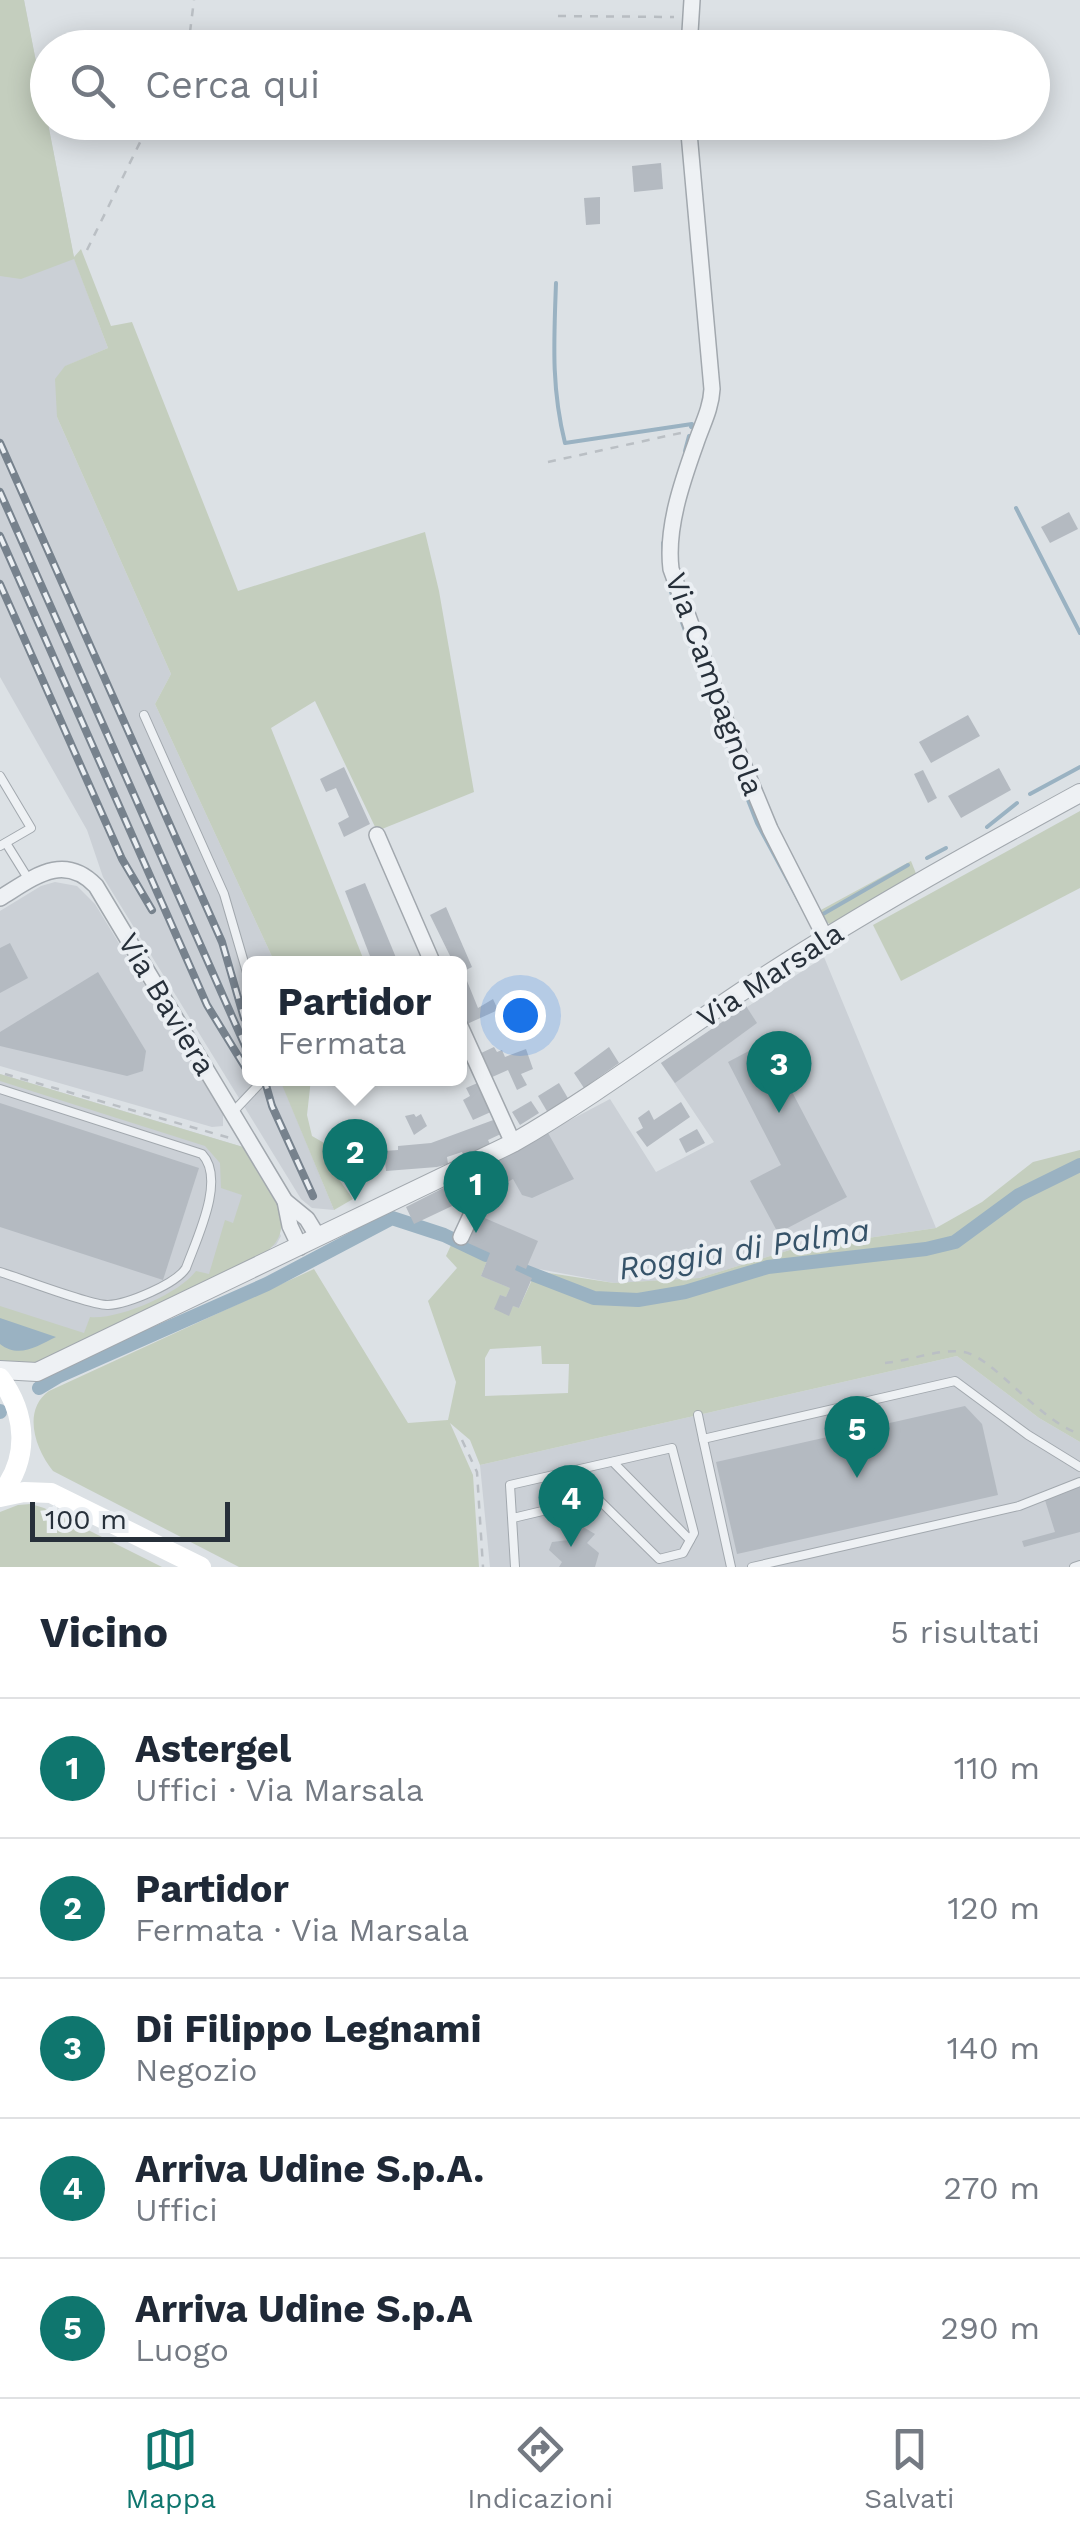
<!DOCTYPE html>
<html lang="it">
<head>
<meta charset="utf-8">
<style>
  body { margin:0; font-family:"Work Sans",sans-serif; background:#f2f2f3; color:#1f2937 }
  .scale { position:absolute; left:30px; bottom:25px; width:200px; box-sizing:border-box; padding-left:10px; border:5px solid #27303a; border-top:0; font-size:28px; line-height:35px; white-space:nowrap; color:#27303a; -webkit-text-stroke:8px #ebeff3; paint-order:stroke }
  .you { position:absolute; left:520px; top:1015px; width:35px; height:35px; margin:-25px; border:8px solid #fff; border-radius:50%; background:#1a73e8; box-shadow:0 0 0 15px #1a73e833 }
  .badge { display:grid; place-items:center; width:65px; height:65px; border-radius:50%; background:#0f766e; color:#fff; font-size:32px; font-weight:700 }
  .pin { position:absolute; translate:-50% -82px; filter:drop-shadow(0 2px 5px #0008) }
  .pin::after { content:''; position:absolute; top:52px; width:35px; height:30px; background:inherit; clip-path:polygon(0 0,100% 0,50% 100%) }
  .popup { position:absolute; left:242px; top:956px; width:225px; height:130px; box-sizing:border-box; display:grid; place-content:center; border-radius:15px; background:#fff; filter:drop-shadow(0 2px 8px #0005); font-size:32px; white-space:nowrap; color:#747a83 }
  .popup b { font-size:38px; color:#1f2937 }
  .popup::after { content:''; position:absolute; left:50%; top:100%; margin-left:-20px; border:20px solid transparent; border-top-color:#fff }
  .list { margin:0; padding:0; list-style:none }
  h2 { display:flex; justify-content:space-between; align-items:center; height:130px; margin:0; padding:0 40px; font-size:42px }
  h2 small { font-size:32px; font-weight:400; color:#747a83 }
  .list li { display:grid; grid-template-columns:65px 1fr auto; gap:30px; align-items:center; box-sizing:border-box; height:140px; padding:0 40px; border-top:2px solid #e0e1e3 }
  .list b { display:block; font-size:38px; white-space:nowrap }
  .list p { margin:0; font-size:32px; white-space:nowrap; color:#747a83 }
  .list em { font-size:32px; font-style:normal; color:#747a83 }
  .icon { flex:none; width:55px; height:55px; fill:none; stroke:currentColor; stroke-width:2; stroke-linecap:round; stroke-linejoin:round }
  .map { position:relative; flex:none; width:1080px; height:1567px; overflow:hidden }
  .search { position:absolute; background:#fff; box-shadow:0 5px 25px #0003; left:30px; right:30px; top:30px; height:110px; display:flex; align-items:center; gap:25px; box-sizing:border-box; padding:0 35px; border-radius:55px; color:#747a83; font-size:38px }
  .sheet { height:830px; background:#fff }
  nav { display:flex; justify-content:space-around; align-items:center; box-sizing:border-box; height:140px; border-top:2px solid #e0e1e3; background:#fff; font-size:28px; color:#747a83 }
  nav a { display:grid; justify-items:center; gap:5px }
  nav .on { color:#0f766e }
  .map>svg:first-child { display:block }
</style>
</head>
<body>
<div class="map">
<svg width="1080" height="1567" viewBox="0 0 1080 1567">
  <rect width="100%" height="100%" fill="#dce1e5"/>
  <g fill="#cbd0d6">
    <path d="M0,0H24L74,258L108,348L66,366L57,417L171,674L155,704L275,963L250,964V1078L285,1079L281,1081L334,1210L312,1208L301,1199L103,877L87,830L0,677Z"/>
    <path d="M55,882L77,886L95,904L223,1114V1126L212,1127L0,1066V911L41,886Z"/>
    <path d="M824,957L936,1228L793,1249L699,1278L614,1283L517,1265L516,1270L532,1278L519,1308L509,1316L481,1276L490,1254L468,1243L487,1204L488,1193L476,1170L610,1099L656,1172L714,1142L661,1063Z"/>
    <path d="M0,1074L243,1147L281,1236L276,1245L39,1361L0,1360Z"/>
    <path d="M957,1356L1039,1418L1080,1442V1567H490L480,1465Z"/>
  </g>
  <g fill="#c4cebe" fill-rule="evenodd">
    <path d="M0,0H24L74,257L81,249L111,326L132,322L238,591L425,532L439,591L474,792L377,831L315,701L271,728L365,963H275L155,704L171,674L57,417L55,379L65,366L108,348L74,259L21,279L0,276Z"/>
    <path d="M1080,811V888L901,981L873,925Z"/>
    <path d="M911,861L917,876L831,925L824,920L819,911Z"/>
    <path d="M0,1074L243,1147L282,1213C283,1237 276,1248 255,1258L39,1361L27,1364L0,1360V1306L84,1333L90,1317C118,1320 179,1294 196,1271L209,1274L225,1220L233,1223L242,1195L221,1188L220,1163L205,1146L0,1081Z"/>
    <path d="M285,1079H311L307,1115L312,1136L338,1151V1178L353,1199L334,1210L280,1080Z"/>
    <path d="M1080,1150V1442L1039,1418L957,1356L480,1465L470,1440L450,1423L473,1475L479,1567H239L53,1471C35,1449 22,1410 49,1391L314,1269L408,1423L448,1420L456,1382L428,1301L457,1268L446,1256L451,1245L487,1261L481,1276L510,1288L506,1297L500,1295L508,1315L513,1306L519,1308L536,1271L614,1283L699,1278L793,1249L936,1228L982,1202L1033,1162ZM541,1346L542,1364H569L568,1393L485,1396V1358L490,1349Z"/>
    <path d="M31,1504L44,1508L162,1567H0V1512L18,1505Z"/>
  </g>
  <path fill="#9ab2c2" d="M0,1318L56,1337C37,1346 19,1359 0,1344Z"/>
  <g fill="none" stroke-linecap="round" stroke-linejoin="round">
    <g stroke="#9ab2c2" stroke-width="4">
      <path d="M556,283C554,340 551,387 565,443L692,424L691,427"/>
      <path d="M685,451L689,436"/>
      <path d="M1016,508L1080,633"/>
      <path d="M663,543L664,563"/>
      <path d="M671,592L719,724"/>
      <path d="M723,736L757,823L810,921"/>
      <path d="M1030,794L1080,767"/>
      <path d="M987,827L1017,803"/>
      <path d="M927,858L946,848"/>
      <path d="M823,914L908,865"/>
    </g>
    <g stroke="#9ab2c2" stroke-width="14">
      <path d="M519,1269L594,1298L638,1300L685,1292L768,1267L926,1249L955,1242L1019,1195L1080,1165"/>
      <path d="M39,1388L59,1376L267,1284L392,1218L444,1235L486,1255"/>
      <path d="M0,1412V1411"/>
    </g>
  </g>
  <g fill="#b4bac1">
    <path d="M638,34L664,35V48H637Z"/>
    <path d="M661,163L663,189L634,192L632,166Z"/>
    <path d="M600,197V224L586,225L584,198Z"/>
    <path d="M1069,512L1078,529L1050,543L1041,527Z"/>
    <path d="M968,715L980,736L931,763L919,742Z"/>
    <path d="M344,767L370,824L344,837L338,823L349,817L346,810L336,788L326,792L320,779Z"/>
    <path d="M999,768L1011,790L961,818L948,796Z"/>
    <path d="M923,770L937,798L928,803L914,774Z"/>
    <path d="M365,883L397,960L389,964H373L345,891Z"/>
    <path d="M446,907L472,967L460,973V964H454L430,915Z"/>
    <path d="M10,943L28,978L0,993V948Z"/>
    <path d="M98,972L146,1051L143,1071L127,1076L0,1046V1032Z"/>
    <path d="M467,981L478,1008L493,999L498,1010L467,1024L460,1005V984Z"/>
    <path d="M746,1006L757,1023L675,1083L661,1063Z"/>
    <path d="M766,1042L847,1197L778,1233L750,1181L781,1165L728,1062Z"/>
    <path d="M494,1047L497,1052L502,1050L505,1057L526,1049L533,1069L521,1074L527,1085L517,1090L508,1070L490,1078L479,1054Z"/>
    <path d="M609,1047L619,1063L584,1088L574,1073Z"/>
    <path d="M482,1081L493,1111L473,1120L463,1100L470,1096L466,1088Z"/>
    <path d="M559,1083L569,1100L548,1113L538,1096Z"/>
    <path d="M531,1101L539,1113L520,1125L512,1112Z"/>
    <path d="M681,1102L690,1117L647,1147L636,1132L643,1128L638,1118L649,1110L654,1120Z"/>
    <path d="M0,1103L199,1168L163,1280L0,1227Z"/>
    <path d="M414,1114L416,1117L421,1114L427,1126L414,1135L405,1116Z"/>
    <path d="M496,1119L503,1133L488,1140L491,1146L465,1160L462,1152L447,1157L448,1164L437,1167L386,1171L384,1151L398,1150V1146L431,1143Z"/>
    <path d="M697,1129L705,1143L686,1153L679,1139Z"/>
    <path d="M548,1133L574,1179L532,1198L522,1195L513,1179L488,1193L476,1170Z"/>
    <path d="M355,1148L377,1153L373,1168L351,1163Z"/>
    <path d="M465,1177L472,1190L467,1193L469,1198L414,1224L406,1207Z"/>
    <path d="M480,1216L538,1241L526,1269L517,1265L515,1270L532,1278L519,1308L513,1306L509,1316L494,1309L500,1295L506,1297L510,1288L481,1276L490,1253L468,1243Z"/>
    <path d="M965,1406L982,1424L998,1495L737,1554L716,1462Z"/>
    <path d="M1080,1487V1532L1024,1547L1022,1541L1055,1532L1044,1497Z"/>
    <path d="M578,1524L595,1534L587,1543L599,1553L595,1567H559L562,1562L549,1550L552,1542L569,1540V1526Z"/>
  </g>
  <g fill="none" stroke-linecap="round" stroke-linejoin="round">
    <g stroke="#a2a8ae" stroke-width="10">
      <g id="service">
        <path d="M144,715L224,894L250,983"/>
        <path d="M0,776L31,828L0,846"/>
        <path d="M6,843L29,880"/>
        <path d="M0,1089L202,1154C226,1179 197,1238 186,1268C176,1284 128,1304 108,1305C92,1306 20,1278 0,1272"/>
        <path d="M232,1113L265,1078"/>
        <path d="M698,1415L703,1439"/>
        <path d="M613,1462L690,1540"/>
        <path d="M513,1518L597,1498L659,1559L683,1553L694,1533L672,1448L510,1485L515,1567"/>
        <path d="M731,1567L703,1439L955,1381L1028,1435L1080,1467"/>
        <path d="M752,1567L1019,1506L1080,1482"/>
        <path d="M1074,1567L1080,1565"/>
      </g>
    </g>
    <g stroke="#a2a8ae" stroke-width="18">
      <g id="minor">
        <path d="M689,48L692,0"/>
        <path d="M688,122L712,389C711,409 702,425 696,443C682,482 666,528 671,569L729,730L770,829L825,937"/>
        <path d="M377,835L433,964"/>
        <path d="M0,898C33,878 63,852 96,886L285,1201L307,1219L318,1237"/>
        <path d="M460,1026L513,1143"/>
        <path d="M285,1201L290,1226L300,1247"/>
        <path d="M461,1237L480,1196L466,1166"/>
      </g>
    </g>
    <g stroke="#a2a8ae" stroke-width="20">
      <path id="tertiary" d="M0,1370L37,1372L513,1143C600,1093 679,1032 762,978C865,911 972,852 1080,793"/>
    </g>
    <g stroke="#babfc4" stroke-width="2.5" stroke-dasharray="8 8" stroke-linecap="butt">
      <path d="M558,16L674,17"/>
      <path d="M188,48L194,0"/>
      <path d="M87,250L150,122"/>
      <path d="M548,462L685,432"/>
      <path d="M5,1074L230,1138"/>
      <path d="M885,1363C910,1361 939,1348 964,1352C993,1357 1039,1421 1080,1434"/>
      <path d="M462,1440L477,1472L483,1567"/>
    </g>
    <use href="#service" stroke="#eef1f4" stroke-width="8"/>
    <use href="#minor" stroke="#eef1f4" stroke-width="15"/>
    <use href="#tertiary" stroke="#eef1f4" stroke-width="18"/>
    <g stroke="#fff" stroke-width="20">
      <path d="M0,1378C27,1414 30,1459 0,1495"/>
      <path d="M0,1497L24,1492L51,1493L201,1567"/>
    </g>
    <g stroke="#77828d" stroke-width="8">
      <g id="rail">
        <path d="M0,443L222,942L244,1018"/>
        <path d="M0,492L250,1057"/>
        <path d="M0,536L207,1005L248,1072"/>
        <path d="M0,584L122,859L152,910"/>
        <path d="M264,1078L272,1106L313,1196"/>
      </g>
    </g>
    <use href="#rail" stroke="#ebeff3" stroke-width="4" stroke-dasharray="11" stroke-linecap="butt"/>
  </g>
  <g text-anchor="middle" dominant-baseline="central" stroke-width="8" stroke-linejoin="round" paint-order="stroke">
    <g font-size="30" fill="#27303a" stroke="#ebeff3">
      <text transform="translate(715 684) rotate(70)">Via Campagnola</text>
      <text transform="translate(770 975) rotate(-33)">Via Marsala</text>
      <text transform="translate(167 1004) rotate(59)">Via Baviera</text>
    </g>
    <g font-size="32" font-style="italic" fill="#365369" stroke="#ebeff3">
      <text transform="translate(744 1249) rotate(-9)">Roggia di Palma</text>
    </g>
  </g>
</svg>
<div class="scale">100 m</div>
<div class="you"></div>
<div class="pin badge" style="left:476px;top:1233px">1</div>
<div class="pin badge" style="left:355px;top:1201px">2</div>
<div class="popup"><b>Partidor</b>Fermata</div>
<div class="pin badge" style="left:779px;top:1113px">3</div>
<div class="pin badge" style="left:571px;top:1547px">4</div>
<div class="pin badge" style="left:857px;top:1478px">5</div>
<div class="search"><svg class="icon" aria-label="search" viewBox="0 0 24 24"><circle cx="10" cy="10" r="6"/><path d="M15 15l6 6"/></svg>Cerca qui</div>
</div>
<section class="sheet">
<h2>Vicino<small>5 risultati</small></h2>
<ul class="list">
<li><span class="badge">1</span><div><b>Astergel</b><p>Uffici · Via Marsala</p></div><em>110 m</em></li>
<li><span class="badge">2</span><div><b>Partidor</b><p>Fermata · Via Marsala</p></div><em>120 m</em></li>
<li><span class="badge">3</span><div><b>Di Filippo Legnami</b><p>Negozio</p></div><em>140 m</em></li>
<li><span class="badge">4</span><div><b>Arriva Udine S.p.A.</b><p>Uffici</p></div><em>270 m</em></li>
<li><span class="badge">5</span><div><b>Arriva Udine S.p.A</b><p>Luogo</p></div><em>290 m</em></li>
</ul>
</section>
<nav>
<a class="on"><svg class="icon" aria-label="map" viewBox="0 0 24 24"><path d="M3 6l6-2 6 2 6-2v14l-6 2-6-2-6 2zM9 4v14M15 6v14"/></svg>Mappa</a>
<a><svg class="icon" aria-label="directions" viewBox="0 0 24 24"><path d="M12 3l9 9-9 9-9-9zM9 14v-3h6M13 9l2 2-2 2"/></svg>Indicazioni</a>
<a><svg class="icon" aria-label="saved" viewBox="0 0 24 24"><path d="M7 4h10v16l-5-4-5 4z"/></svg>Salvati</a>
</nav>
</body>
</html>
